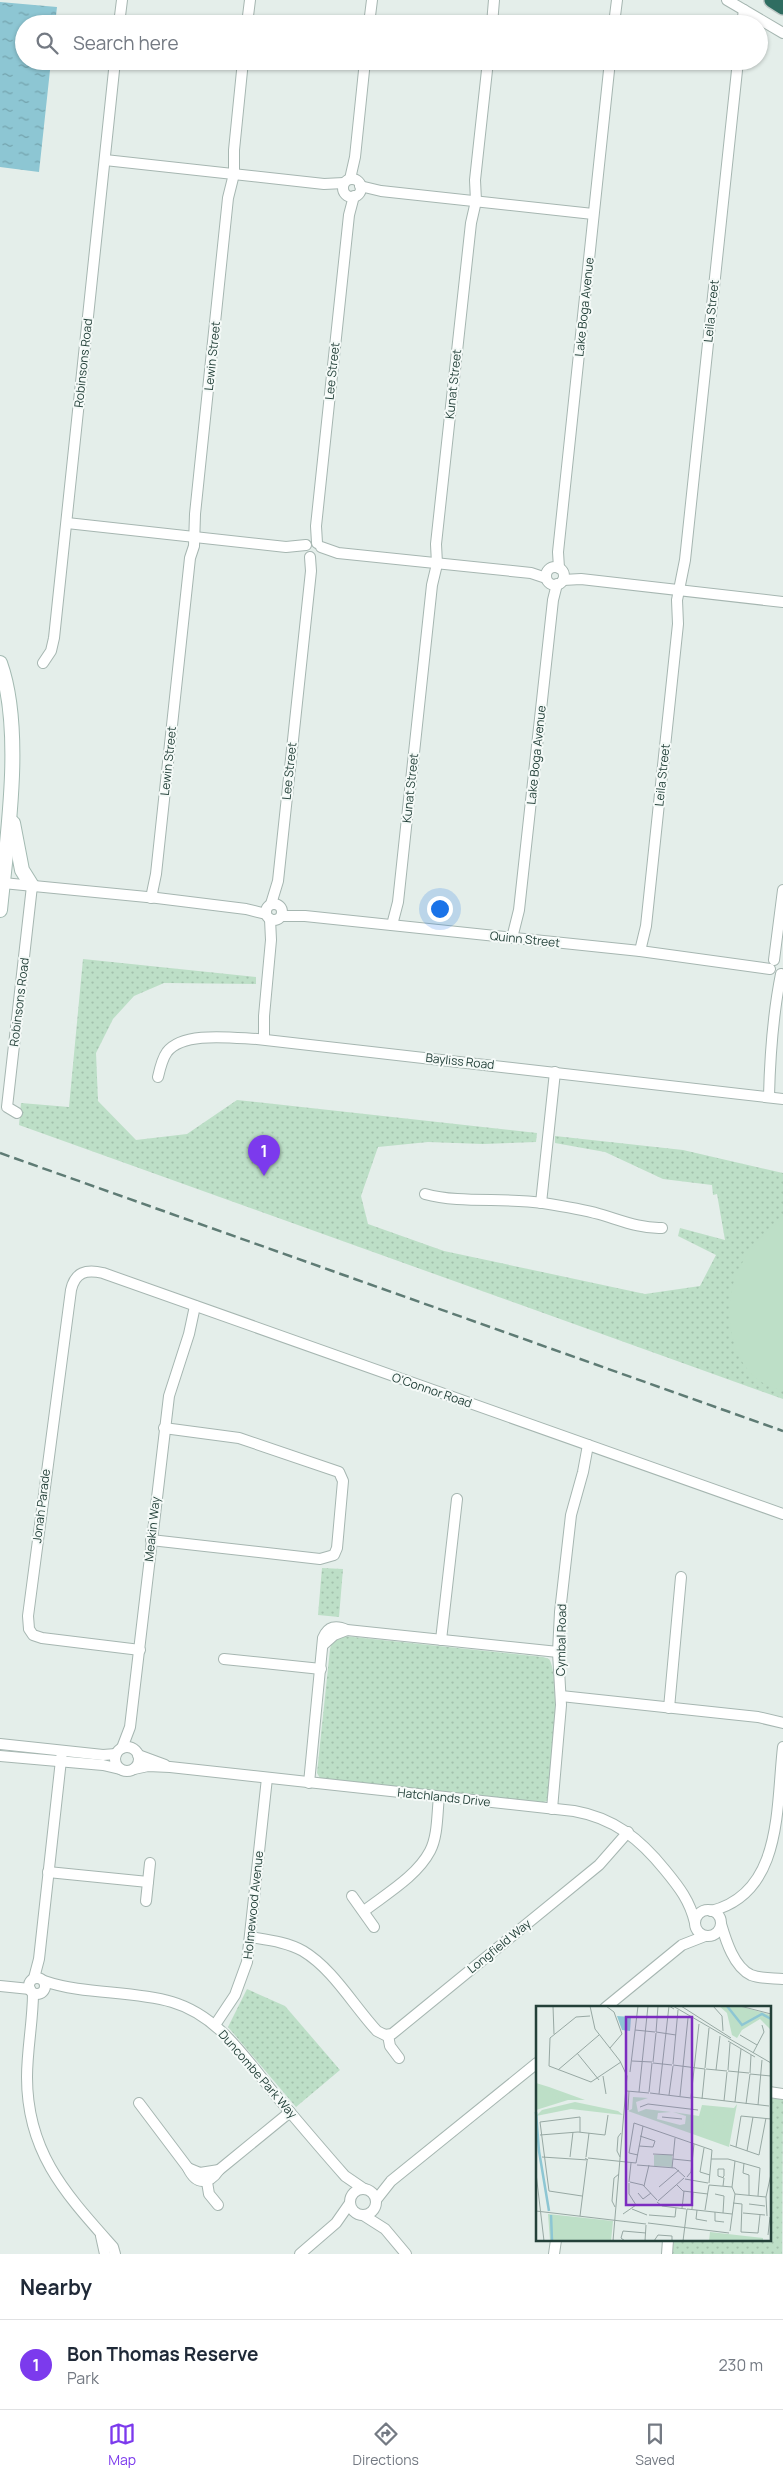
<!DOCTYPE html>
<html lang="en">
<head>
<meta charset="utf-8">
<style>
  body { margin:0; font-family:Manrope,sans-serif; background:#f2f2f3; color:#1f2937 }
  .you { position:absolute; left:439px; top:908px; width:18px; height:18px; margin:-12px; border:4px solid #fff; border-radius:50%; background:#1a73e8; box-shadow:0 0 0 8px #1a73e833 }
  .badge { display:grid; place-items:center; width:32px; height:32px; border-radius:50%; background:#7c3aed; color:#fff; font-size:16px; font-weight:700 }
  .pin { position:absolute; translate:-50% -41px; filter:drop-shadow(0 1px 2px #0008) }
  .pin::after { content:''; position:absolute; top:26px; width:18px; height:15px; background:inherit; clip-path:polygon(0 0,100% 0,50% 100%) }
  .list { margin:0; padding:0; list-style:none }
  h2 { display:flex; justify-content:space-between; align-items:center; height:65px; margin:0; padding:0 20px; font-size:21px }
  h2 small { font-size:16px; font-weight:400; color:#747a83 }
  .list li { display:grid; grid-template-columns:32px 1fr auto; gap:15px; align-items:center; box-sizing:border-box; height:90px; padding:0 20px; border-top:1px solid #e0e1e3 }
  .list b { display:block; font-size:19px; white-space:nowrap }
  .list p { margin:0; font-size:16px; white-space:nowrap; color:#747a83 }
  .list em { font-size:16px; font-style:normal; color:#747a83 }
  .icon { flex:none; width:28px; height:28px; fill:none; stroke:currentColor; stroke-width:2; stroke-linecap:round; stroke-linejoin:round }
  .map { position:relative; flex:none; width:783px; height:2254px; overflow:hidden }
  .search { position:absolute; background:#fff; box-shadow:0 1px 4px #0004; left:15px; right:15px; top:15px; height:55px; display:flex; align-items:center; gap:12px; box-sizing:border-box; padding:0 18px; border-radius:28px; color:#747a83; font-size:19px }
  .sheet { height:155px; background:#fff }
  nav { display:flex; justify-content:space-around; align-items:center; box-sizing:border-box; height:70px; border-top:1px solid #e0e1e3; background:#fff; font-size:14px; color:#747a83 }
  nav a { display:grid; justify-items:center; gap:2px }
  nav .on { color:#7c3aed }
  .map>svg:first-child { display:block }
</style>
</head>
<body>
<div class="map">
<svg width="783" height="2254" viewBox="0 0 783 2254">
  <defs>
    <pattern id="grass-dots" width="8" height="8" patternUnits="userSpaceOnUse" patternTransform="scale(1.25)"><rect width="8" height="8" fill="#bddfc7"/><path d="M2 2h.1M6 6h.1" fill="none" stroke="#a2c0ac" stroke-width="1.8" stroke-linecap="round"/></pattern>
    <pattern id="water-ripples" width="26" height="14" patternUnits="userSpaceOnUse" patternTransform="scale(1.25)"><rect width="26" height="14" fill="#8dc6d3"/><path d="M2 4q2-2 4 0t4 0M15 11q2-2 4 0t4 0" fill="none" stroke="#73a2ac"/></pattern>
  </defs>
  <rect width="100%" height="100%" fill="#e4eeea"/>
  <g fill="url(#grass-dots)">
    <path d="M83,959L256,977V984L164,983L134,996L113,1019L96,1053L98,1101L136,1140L187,1134L237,1100L537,1133L536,1142L483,1144L428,1142L378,1147L361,1196L368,1224L444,1251L645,1294L700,1286L716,1255L678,1236L680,1228L725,1240L717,1194L713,1195L712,1185L663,1179L605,1152L555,1143V1136L683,1150L783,1173V1399L19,1125L21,1103L69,1107Z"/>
    <path d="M322,1568L343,1569L339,1617L318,1615Z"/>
    <path d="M344,1636L543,1657L549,1659C560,1673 554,1784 547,1801L541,1803L320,1778L317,1773L330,1649L332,1642Z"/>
    <path d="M247,1989L285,2006L340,2070L296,2107L228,2027Z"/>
    <path d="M769,2098L783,2099L782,2254H672L674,2240H769Z"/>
  </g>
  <path fill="#bddfc7" d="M783,1219V1390C735,1383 721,1321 734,1281C743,1255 761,1234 783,1219Z"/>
  <path fill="url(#water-ripples)" d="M0,2L57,7L55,24H24V61H51L39,172L0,167Z"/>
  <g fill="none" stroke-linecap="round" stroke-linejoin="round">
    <g stroke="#a6b6b1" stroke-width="12">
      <g id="street">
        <path d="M727,0L783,33"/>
        <path d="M119,24L122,0"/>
        <path d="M247,24L250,0"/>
        <path d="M369,24L372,0"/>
        <path d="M492,24L494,0"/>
        <path d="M614,24L617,0"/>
        <path d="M742,24L744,10"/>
        <path d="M105,160L324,184L344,183"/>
        <path d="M350,179L355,157L365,61"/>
        <circle cx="352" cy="188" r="9"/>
        <path d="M360,186L381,191L593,214"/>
        <path d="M67,523L286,547L306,545"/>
        <path d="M317,543L316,526L349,215L354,196"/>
        <path d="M321,547L338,553L531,573L546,578"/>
        <circle cx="555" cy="576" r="9"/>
        <path d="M559,568L558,552L610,61"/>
        <path d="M563,580L581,579L783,602"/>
        <path d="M43,663L51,651L54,638L115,61"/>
        <path d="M3,883L157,898L246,909L266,914"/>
        <path d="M151,898L156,874L190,558L194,546L195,514L228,198L234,174V150L243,61"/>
        <circle cx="274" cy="912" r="8"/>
        <path d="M271,904L278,881L311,571L310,557"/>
        <path d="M282,916H305L640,951L770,969"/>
        <path d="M392,925L398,902L432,585L437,564L436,544L471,223L476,201L475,180L488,61"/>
        <path d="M512,938L519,910L553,600L557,584"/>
        <path d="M640,951L646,926L678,624L677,600L685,560L738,61"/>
        <path d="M774,960L783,890"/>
        <path d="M264,1039V1016L271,940L270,919"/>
        <path d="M158,1077C160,1068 162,1059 167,1052C183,1031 233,1038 257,1039L783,1099"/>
        <path d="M769,1096C770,1055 773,1014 781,974"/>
        <path d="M17,1113L7,1107L32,886"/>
        <path d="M425,1194C461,1204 504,1197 543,1203C562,1206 581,1209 599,1214C620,1220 641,1229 662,1228"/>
        <path d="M541,1203L555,1072"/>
        <path d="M151,1540L320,1559L334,1555L337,1548L343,1481L339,1472L239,1438L164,1428"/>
        <path d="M441,1640L457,1499"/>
        <path d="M324,1644L334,1635L347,1630"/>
        <path d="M140,1650L42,1638L33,1635L29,1629L28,1616L71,1290C75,1272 86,1269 103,1273L783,1514"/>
        <path d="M224,1659L321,1669"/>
        <path d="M561,1696L758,1717L783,1723"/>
        <path d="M669,1708L681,1577"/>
        <path d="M0,1744L103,1755L116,1754"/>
        <circle cx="127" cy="1759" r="12"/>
        <path d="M122,1748L130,1727L169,1396L189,1334L195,1306"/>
        <path d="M138,1755L165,1765"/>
        <path d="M0,1756L103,1765L120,1769"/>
        <path d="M134,1769L148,1766L170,1767L574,1811C614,1818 640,1839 665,1870C679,1887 690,1901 695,1923"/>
        <path d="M309,1783L323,1638C328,1626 336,1625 347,1630L558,1652"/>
        <path d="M552,1809L561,1705L558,1652L560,1612L571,1515L583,1472L588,1445"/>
        <path d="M48,1872L148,1882"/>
        <path d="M352,1896L374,1927"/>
        <path d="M146,1901L150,1863"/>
        <circle cx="708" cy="1923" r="13"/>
        <path d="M364,1911C386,1894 417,1876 430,1851C438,1836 437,1813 439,1797"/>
        <path d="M711,1911C783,1893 776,1807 783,1747"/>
        <path d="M721,1924C726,1941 734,1967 751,1975C761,1979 773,1978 783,1979"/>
        <path d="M250,1937C268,1940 287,1942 303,1951C333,1969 353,2005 377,2031L385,2035L392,2034L599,1865L628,1832"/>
        <circle cx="37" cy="1986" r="8"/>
        <path d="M34,1978L39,1959L62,1751"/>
        <path d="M44,1981C85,1995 130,1990 172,2002C220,2016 247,2061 278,2098C300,2124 322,2150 345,2176L364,2189"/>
        <path d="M0,1986L30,1989"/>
        <path d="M33,1993C33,2021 27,2049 27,2077C27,2153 66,2194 113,2247L115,2254"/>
        <path d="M605,2008L682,1945L705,1936"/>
        <path d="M215,2025L235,1995L247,1962L267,1778"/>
        <path d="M388,2035L390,2046L399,2058"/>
        <path d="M769,2092L783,2094"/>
        <path d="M139,2103L188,2168C196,2185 209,2185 219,2170L290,2112"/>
        <path d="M188,2168L200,2173L219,2170"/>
        <path d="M207,2182L209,2194L218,2205"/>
        <circle cx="363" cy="2202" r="13"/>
        <path d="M376,2200L391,2181L537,2063"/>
        <path d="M363,2215L385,2229L406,2254"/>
        <path d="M101,2236L105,2254"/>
        <path d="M300,2254L336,2223L350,2203"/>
        <path d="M554,2254L556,2240"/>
        <path d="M667,2254L668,2240"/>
      </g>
    </g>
    <g stroke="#a3bab2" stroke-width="16">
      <g id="secondary">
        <path d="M0,663C24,730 7,839 0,910"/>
        <path d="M13,823L22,870L32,886"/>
      </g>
    </g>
    <g stroke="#c1cac8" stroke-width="18">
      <path id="highway" d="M772,0L783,7"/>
    </g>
    <use href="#street" stroke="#fff" stroke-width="10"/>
    <use href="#secondary" stroke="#fff" stroke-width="14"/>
    <use href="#highway" stroke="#2f6d61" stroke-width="15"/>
    <path stroke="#5e7b74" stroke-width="2.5" stroke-dasharray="10 5" stroke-linecap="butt" d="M0,1153L783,1431"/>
  </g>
  <g text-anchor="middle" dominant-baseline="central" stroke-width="4" stroke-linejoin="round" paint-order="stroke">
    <g font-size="12" fill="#234039" stroke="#f5faf8">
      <text transform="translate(584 307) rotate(-84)">Lake Boga Avenue</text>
      <text transform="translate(711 311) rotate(-84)">Leila Street</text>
      <text transform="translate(212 356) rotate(-84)">Lewin Street</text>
      <text transform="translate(83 363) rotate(-84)">Robinsons Road</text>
      <text transform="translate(332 371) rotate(-84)">Lee Street</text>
      <text transform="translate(453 384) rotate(-84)">Kunat Street</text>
      <text transform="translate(536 755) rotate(-84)">Lake Boga Avenue</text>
      <text transform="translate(168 761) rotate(-84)">Lewin Street</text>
      <text transform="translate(289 771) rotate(-84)">Lee Street</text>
      <text transform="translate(662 775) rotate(-84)">Leila Street</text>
      <text transform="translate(410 788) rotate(-84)">Kunat Street</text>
      <text transform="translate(525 939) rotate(6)">Quinn Street</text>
      <text transform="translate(19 1002) rotate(-83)">Robinsons Road</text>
      <text transform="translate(460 1061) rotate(6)">Bayliss Road</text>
      <text transform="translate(432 1390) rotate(19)">O'Connor Road</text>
      <text transform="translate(41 1506) rotate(-83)">Jonah Parade</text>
      <text transform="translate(152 1529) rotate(-84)">Meakin Way</text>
      <text transform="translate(561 1640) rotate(-89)">Cymbal Road</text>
      <text transform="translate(444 1797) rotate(6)">Hatchlands Drive</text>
      <text transform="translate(253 1905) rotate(-84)">Holmewood Avenue</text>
      <text transform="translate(499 1946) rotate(-39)">Longfield Way</text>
      <text transform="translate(258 2074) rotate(49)">Duncombe Park Way</text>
    </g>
  </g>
  <g transform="translate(536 2006)">
    <rect width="235" height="235" fill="#e4eeea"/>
    <path d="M183,0H203L235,9V24L224,13L206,24L201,32L196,29L191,7ZM0,77L13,81L49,94H32L0,104ZM97,91L112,92L100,96L102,106L110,103L135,106L122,107L121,113L144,119L149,118L150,110L137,106L163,110L166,99L198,102L201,98L193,141L92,105L96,103ZM39,96L82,105L87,109L35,103L0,110L6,104ZM118,149H136V161L118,160ZM12,208L77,215L75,235H14ZM174,226L227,232V235H173Z" fill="#bddfc7"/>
    <path d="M13,82L26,88L38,91L25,94L10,84ZM7,85L16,93L24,95L3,100L1,93Z" fill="#bddfc7"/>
    <path d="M177 111a9 9 0 1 1 18 0a9 9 0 1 1-18 0ZM152 119a8 8 0 1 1 16 0a8 8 0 1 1-16 0Z" fill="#bddfc7"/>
    <path d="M81,10L95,11L94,25L86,24Z" fill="#8dc6d3"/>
    <path fill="none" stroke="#8dc6d3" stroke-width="2.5" d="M191,0L206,19L226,8L235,13M0,106L3,145L13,205M15,209L16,235"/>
    <path fill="none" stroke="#97a8a3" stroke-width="1" d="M17,0L18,28M54,0L59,23L84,55L91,70L77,235M70,0L78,6L86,28L74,42M137,0L235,57M145,0L195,32M177,0L186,10L187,25M204,0L235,8M54,10L40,11L14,32L13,60L55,76L85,56M99,24L119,26M120,26L122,0M120,26L140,29M204,29L221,39M192,35L219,51M41,47L63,74M217,47L228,26L226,19M96,55L116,56M117,56L120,27M117,57L136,59M137,58L142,4M137,59L169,63M169,62L173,22M170,63L191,65M22,64L63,29M180,64L184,30M192,64L194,37M192,65L213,67M94,66L102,0M214,67L215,49M214,68L235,70M67,70L70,88M91,85L113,87M103,86L112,0M113,86L116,57M114,87L155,92M123,88L133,0L138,3M133,89L137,60M144,90L152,12M155,91L163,18M156,91L233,100M166,93L169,63M188,95L191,66M199,96L205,43M210,98L214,68M222,99L226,54M104,101L112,98L162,104M92,104L93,85M126,111L146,113M44,126V111L4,116L13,185L46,190M4,129L42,126L69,129L72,109M104,130L119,135M194,139L223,149L230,112M103,140L117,141L119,135M200,141L205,110L235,113M168,142L164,166L174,169M211,145L217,111M117,148L137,149M102,149L93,147L98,117L176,144L173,177M6,151L52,154L49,152M34,151L37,126M50,151L53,127M84,151L81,145L82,131L85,127M52,152L100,157M137,153L156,155M175,153H192L224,162L222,190M100,157L107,120M208,157L207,167L213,169M101,159L139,162L149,171M136,162L139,132M0,167L8,235M213,169V189M151,171L155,166L158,138M187,171L188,170V163H182V170L188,172L187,180M149,173L172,177M93,176L95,157M94,176L107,179L121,194M141,179L147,185L172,188M173,179L196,181L199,188M108,180L113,159M123,181L143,164M196,181L199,155M102,187L107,193L115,187M179,188L188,190L187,207M199,188L230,191L231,210M230,191L235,168M122,195L148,172M121,196L126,200L150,203M197,197L206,198L205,226L222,227L224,209M213,198L229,200M79,201L76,195L78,172L83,168M146,202L148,185M96,203L111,209M151,203L196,208M156,203L157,186M161,204L160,213L171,215M169,204L173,179M0,205L110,218M179,206V215L188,216M207,207L229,209M87,208L100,199L93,188V177M113,209L139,211L140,202M44,210L51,155M112,217L193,227M194,225L199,188M232,229L234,211M89,235L85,232L87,225L110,227M109,235L110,219M118,235L122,229L136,230V235M147,235L151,203"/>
    <path fill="#7b2cbf" fill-opacity="0.15" stroke="#7b2cbf" stroke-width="2.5" d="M90,11H156V199H90Z"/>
    <rect width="235" height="235" fill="none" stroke="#234039" stroke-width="2.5"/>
  </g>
</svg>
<div class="you"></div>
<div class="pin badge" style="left:264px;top:1176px">1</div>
<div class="search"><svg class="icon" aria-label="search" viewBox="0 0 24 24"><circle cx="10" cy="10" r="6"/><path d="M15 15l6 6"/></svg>Search here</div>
</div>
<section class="sheet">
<h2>Nearby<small></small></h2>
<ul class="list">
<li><span class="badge">1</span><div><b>Bon Thomas Reserve</b><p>Park</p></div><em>230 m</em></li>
</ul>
</section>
<nav>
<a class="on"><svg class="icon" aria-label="map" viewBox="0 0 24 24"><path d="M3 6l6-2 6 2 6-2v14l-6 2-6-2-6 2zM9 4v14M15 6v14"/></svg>Map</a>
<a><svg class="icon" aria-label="directions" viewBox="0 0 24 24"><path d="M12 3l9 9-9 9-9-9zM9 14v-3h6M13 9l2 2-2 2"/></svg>Directions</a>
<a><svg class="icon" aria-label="saved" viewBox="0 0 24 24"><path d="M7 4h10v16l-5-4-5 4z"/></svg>Saved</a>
</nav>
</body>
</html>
